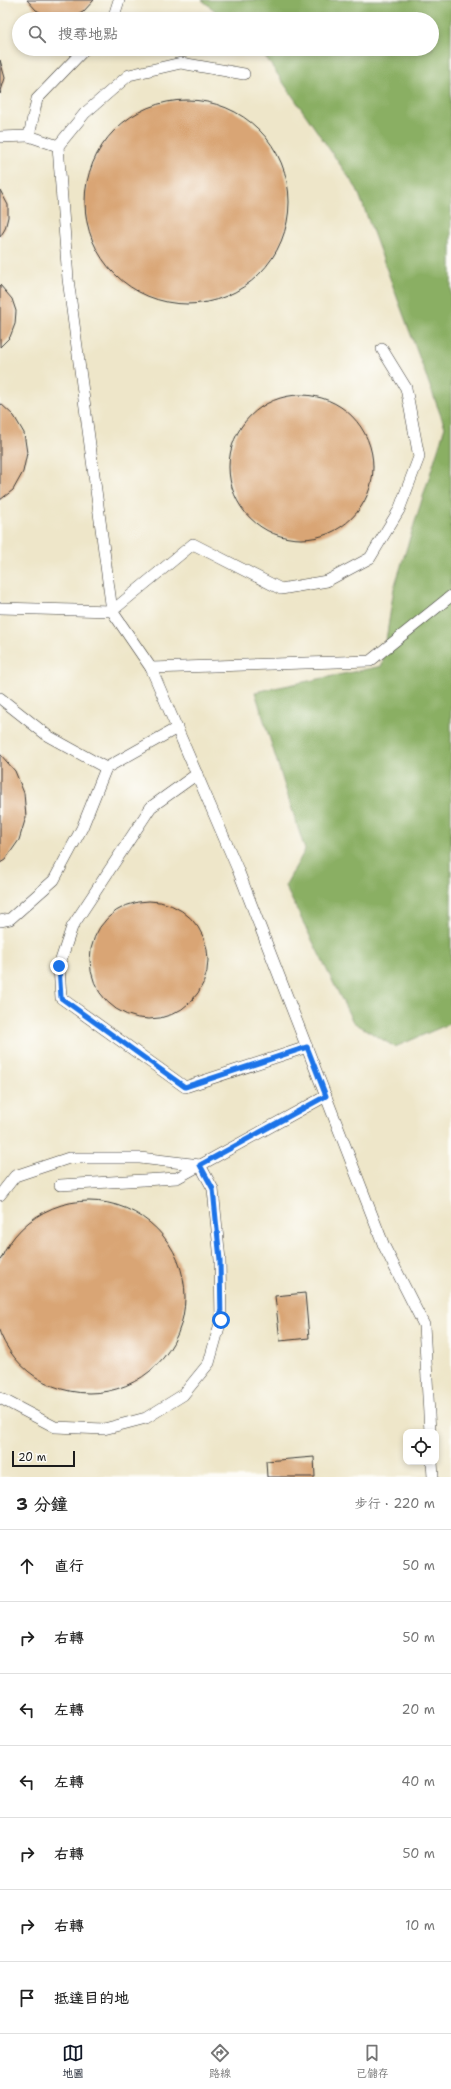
<!DOCTYPE html>
<html lang="zh-TW">
<head>
<meta charset="utf-8">
<style>
  body { margin:0; font-family:"Shantell Sans","LXGW WenKai TC",sans-serif; background:#f2f2f2; color:#222 }
  .controls { position:absolute; right:12px; bottom:12px; display:grid; overflow:hidden; border-radius:8px; box-shadow:0 2px 6px #0003 }
  .controls button { width:36px; height:36px; display:grid; place-items:center; padding:0; border:0; border-bottom:1px solid #e0e0e0; background:#fff; color:#222; font:20px sans-serif }
  .scale { position:absolute; left:12px; bottom:10px; width:63px; box-sizing:border-box; padding-left:4px; border:2px solid #1c1c1c; border-top:0; font-size:11px; line-height:14px; white-space:nowrap; color:#1c1c1c; -webkit-text-stroke:3px #fdfcf7; paint-order:stroke }
  .stop { position:absolute; width:12px; height:12px; margin:-9px; border:3px solid #1a73e8; border-radius:50%; background:#fff }
  .stop.end { background:#1a73e8; border-color:#fff; box-shadow:0 1px 4px #0008 }
  .list { margin:0; padding:0; list-style:none }
  h2 { display:flex; justify-content:space-between; align-items:center; height:52px; margin:0; padding:0 16px; font-size:17px }
  h2 small { font-size:13px; font-weight:400; color:#767676 }
  .list li { display:grid; grid-template-columns:26px 1fr auto; gap:12px; align-items:center; box-sizing:border-box; height:72px; padding:0 16px; border-top:1px solid #e0e0e0 }
  .list b { display:block; font-size:15px; white-space:nowrap }
  .list em { font-size:13px; font-style:normal; color:#767676 }
  .icon { flex:none; width:22px; height:22px; fill:none; stroke:currentColor; stroke-width:2; stroke-linecap:round; stroke-linejoin:round }
  .map { position:relative; flex:none; width:451px; height:1477px; overflow:hidden }
  .search { position:absolute; background:#fff; box-shadow:0 2px 6px #0003; left:12px; right:12px; top:12px; height:44px; display:flex; align-items:center; gap:10px; box-sizing:border-box; padding:0 14px; border-radius:22px; color:#767676; font-size:15px }
  .sheet { height:556px; background:#fff }
  nav { display:flex; justify-content:space-around; align-items:center; box-sizing:border-box; height:56px; border-top:1px solid #e0e0e0; background:#fff; font-size:11px; color:#767676 }
  nav a { display:grid; justify-items:center; gap:2px }
  nav .on { color:#111827 }
  .map>svg:first-child { display:block }
</style>
</head>
<body>
<div class="map">
<svg width="451" height="1477" viewBox="0 0 451 1477">
  <rect width="100%" height="100%" fill="#fdfcf7"/>
  <filter id="ink" filterUnits="userSpaceOnUse"><feTurbulence type="fractalNoise" baseFrequency=".025" numOctaves="2"/><feDisplacementMap in="SourceGraphic" scale="8" xChannelSelector="R" yChannelSelector="G"/><feConvolveMatrix kernelMatrix="1 2 1 2 8 2 1 2 1" color-interpolation-filters="sRGB"/></filter>
  <filter id="wash" filterUnits="userSpaceOnUse"><feTurbulence type="fractalNoise" baseFrequency=".012" numOctaves="4" result="noise"/><feDisplacementMap in="SourceGraphic" scale="16" xChannelSelector="R" yChannelSelector="G"/><feGaussianBlur stdDeviation="0.9" result="paint"/><feColorMatrix in="noise" values="0 0 0 0 0 0 0 0 0 0 0 0 0 0 0 0 0 1.4 0 .05"/><feComposite in="paint" operator="in"/></filter>
  <g filter="url(#wash)">
    <rect width="100%" height="100%" fill="#eee6c9"/>
    <path fill="#8aaf64" stroke="#536640" d="M202,0H451V1023L395,1047L353,1022L285,886L305,850L255,692L382,666L394,588L445,427L357,189L260,49H432V19H225Z"/>
    <g id="blocks">
      <g fill="#d9a575">
        <path d="M27,0H94L83,12L72,18L59,19L47,16L36,10Z"/>
        <path d="M0,60L5,78L0,94Z"/>
        <circle cx="187" cy="202" r="102"/>
        <path d="M0,190L8,205V217L5,229L0,237Z"/>
        <path d="M0,285L12,299L16,311L15,324L10,337L0,347Z"/>
        <circle cx="301" cy="467" r="72"/>
        <path d="M0,403L14,416L24,433L27,453L23,472L13,490L0,500Z"/>
        <path d="M0,754L15,771L24,793L26,817L19,840L5,860L0,863Z"/>
        <circle cx="149" cy="960" r="59"/>
        <circle cx="89" cy="1297" r="96"/>
        <path d="M305,1293L309,1338L280,1341L275,1296Z"/>
        <path d="M314,1457L315,1477H267L266,1461Z"/>
      </g>
    </g>
  </g>
  <g filter="url(#ink)">
    <use href="#blocks" fill-opacity="0" stroke="#3c3a36" stroke-width="1"/>
    <g fill="none" stroke-linecap="round" stroke-linejoin="round">
      <g stroke="#3c3a36" stroke-width="12">
        <g id="lane">
          <path d="M113,19L119,0"/>
          <path d="M29,136L58,146L85,113L129,75L181,63L244,74"/>
          <path d="M0,137L29,136L37,99L85,49"/>
          <path d="M58,146L68,279L112,611"/>
          <path d="M0,608L112,611L151,668L238,870L384,1246L424,1325L430,1432"/>
          <path d="M112,611L193,544L281,589L327,581L370,558L399,510L419,457L406,388L382,349"/>
          <path d="M151,668L370,661L451,596"/>
          <path d="M0,698L48,736L106,768"/>
          <path d="M197,774L151,807L72,927L59,966L61,998L185,1087L307,1047"/>
          <path d="M0,921L10,919L54,880L82,828L106,768L177,728"/>
          <path d="M60,1185L177,1178L326,1096"/>
          <path d="M0,1195L15,1176L69,1158H140L200,1165"/>
          <path d="M0,1398L55,1427L104,1429L146,1418L183,1395L209,1363L221,1320L220,1260L213,1189L200,1165"/>
          <path d="M432,1462L433,1477"/>
        </g>
      </g>
      <use href="#lane" stroke="#fff" stroke-width="11"/>
    </g>
  </g>
  <g fill="none" stroke-linecap="round" stroke-linejoin="round" filter="url(#ink)">
    <path stroke="#1a73e8" stroke-width="5" d="M59,966L61,998L185,1087L307,1047L326,1096L200,1165L213,1189L220,1260L221,1320"/>
  </g>
</svg>
<div class="controls">
<button><svg class="icon" aria-label="locate" viewBox="0 0 24 24"><circle cx="12" cy="12" r="6"/><path d="M12 2v4M12 18v4M2 12h4M18 12h4"/></svg></button>
</div>
<div class="scale">20 m</div>
<div class="stop" style="left:221px;top:1320px"></div>
<div class="stop end" style="left:59px;top:966px"></div>
<div class="search"><svg class="icon" aria-label="search" viewBox="0 0 24 24"><circle cx="10" cy="10" r="6"/><path d="M15 15l6 6"/></svg>搜尋地點</div>
</div>
<section class="sheet">
<h2>3 分鐘<small>步行 · 220 m</small></h2>
<ul class="list">
<li><svg class="icon" aria-label="ahead" viewBox="0 0 24 24"><path d="M12 20V5M6 11l6-6 6 6"/></svg><div><b>直行</b></div><em>50 m</em></li>
<li><svg class="icon" aria-label="right" viewBox="0 0 24 24"><path d="M7 20v-9h11M14 6l5 5-5 5"/></svg><div><b>右轉</b></div><em>50 m</em></li>
<li><svg class="icon" aria-label="left" viewBox="0 0 24 24"><path d="M17 20v-9H6M10 6l-5 5 5 5"/></svg><div><b>左轉</b></div><em>20 m</em></li>
<li><svg class="icon" aria-label="left" viewBox="0 0 24 24"><path d="M17 20v-9H6M10 6l-5 5 5 5"/></svg><div><b>左轉</b></div><em>40 m</em></li>
<li><svg class="icon" aria-label="right" viewBox="0 0 24 24"><path d="M7 20v-9h11M14 6l5 5-5 5"/></svg><div><b>右轉</b></div><em>50 m</em></li>
<li><svg class="icon" aria-label="right" viewBox="0 0 24 24"><path d="M7 20v-9h11M14 6l5 5-5 5"/></svg><div><b>右轉</b></div><em>10 m</em></li>
<li><svg class="icon" aria-label="arrive" viewBox="0 0 24 24"><path d="M6 21V4h12l-3 4 3 4H6"/></svg><div><b>抵達目的地</b></div></li>
</ul>
</section>
<nav>
<a class="on"><svg class="icon" aria-label="map" viewBox="0 0 24 24"><path d="M3 6l6-2 6 2 6-2v14l-6 2-6-2-6 2zM9 4v14M15 6v14"/></svg>地圖</a>
<a><svg class="icon" aria-label="directions" viewBox="0 0 24 24"><path d="M12 3l9 9-9 9-9-9zM9 14v-3h6M13 9l2 2-2 2"/></svg>路線</a>
<a><svg class="icon" aria-label="saved" viewBox="0 0 24 24"><path d="M7 4h10v16l-5-4-5 4z"/></svg>已儲存</a>
</nav>
</body>
</html>
